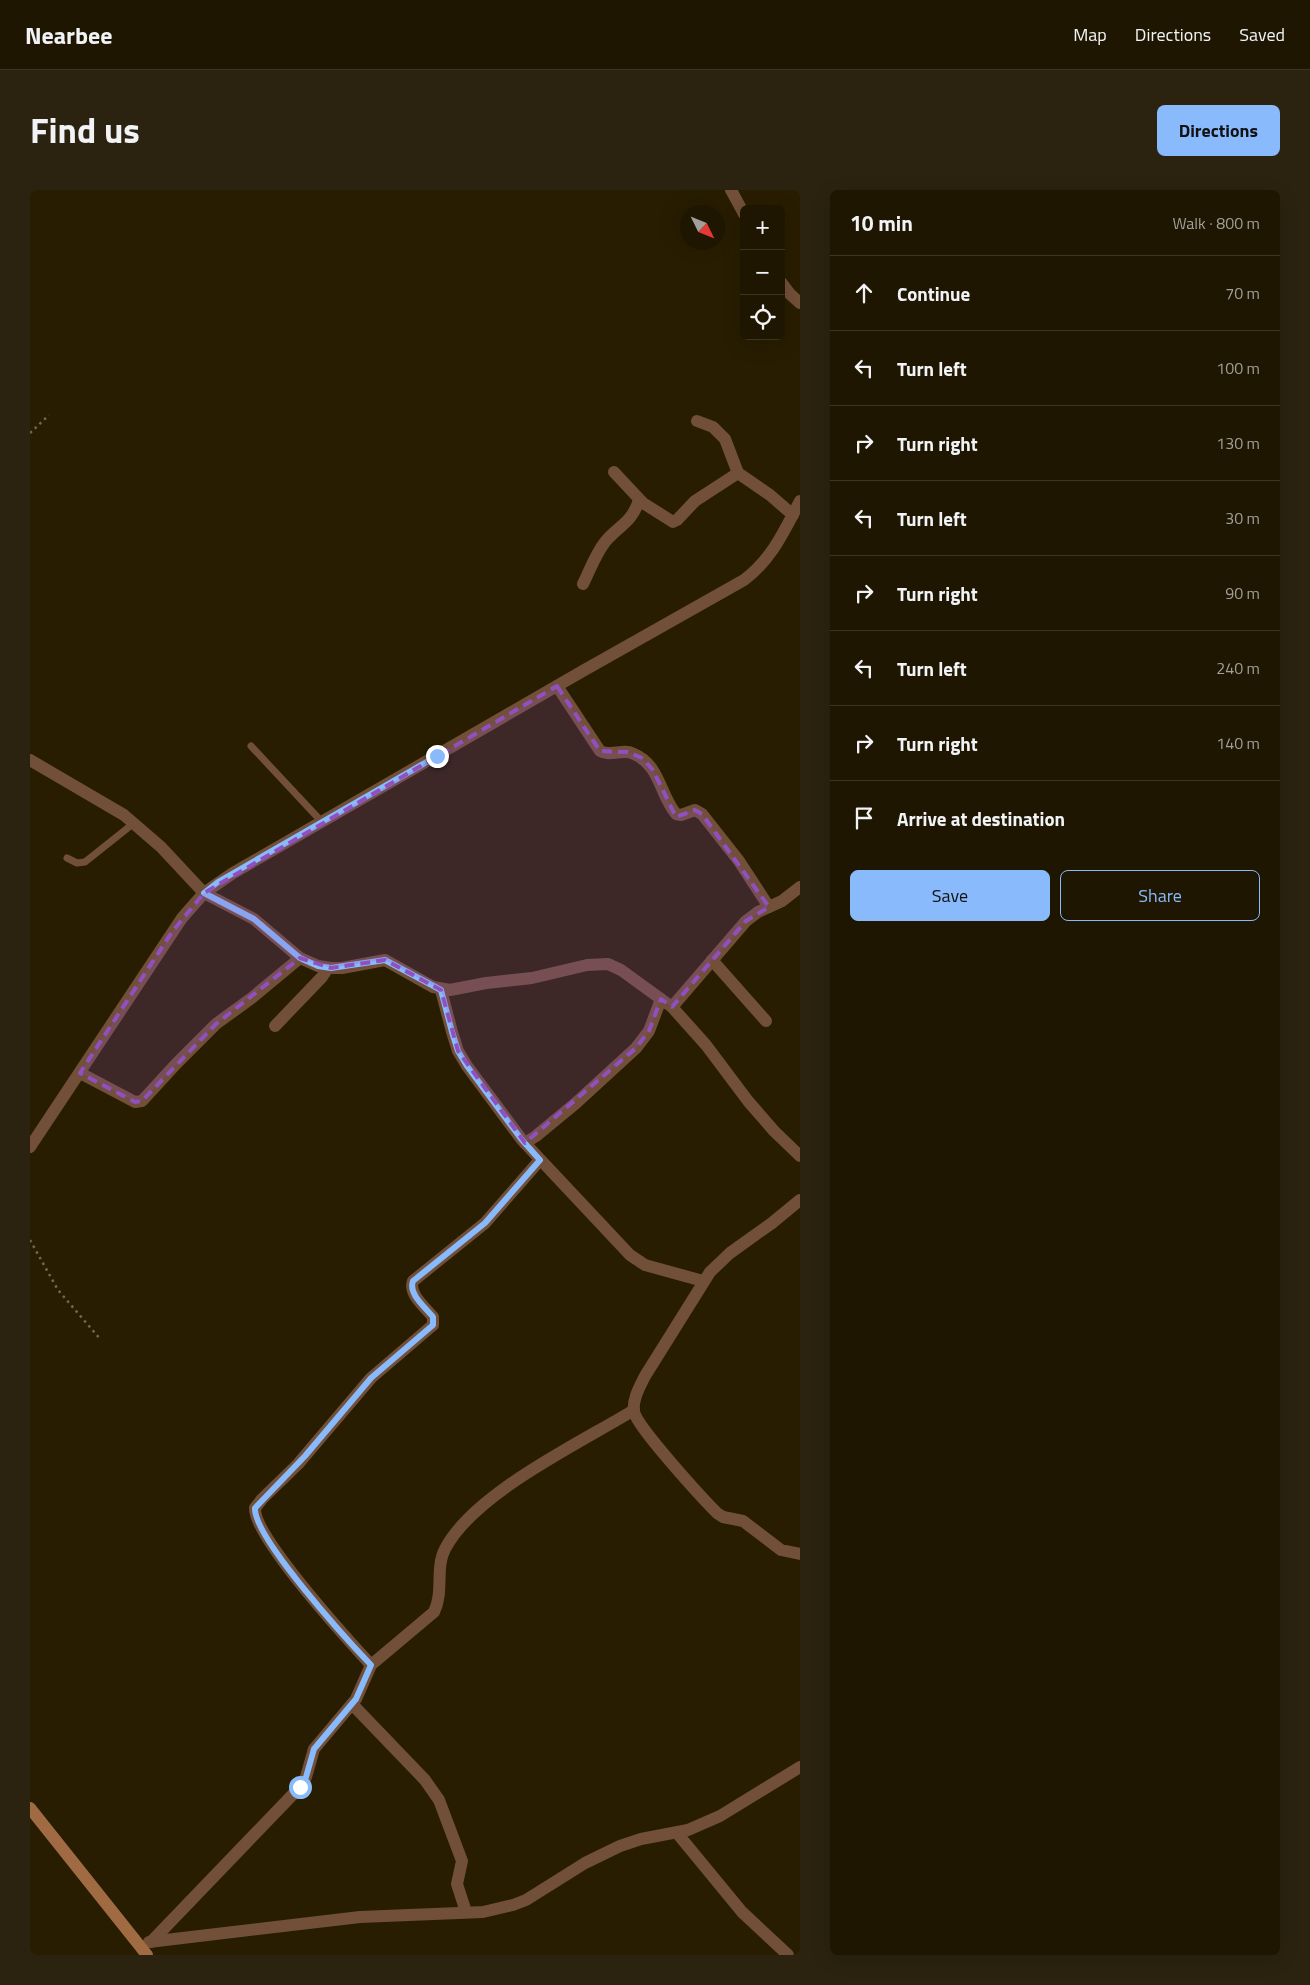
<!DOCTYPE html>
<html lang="en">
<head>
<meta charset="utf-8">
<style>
  body { margin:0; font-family:"Titillium Web",sans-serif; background:#2b230f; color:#f1f3f6 }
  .controls { position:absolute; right:15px; top:15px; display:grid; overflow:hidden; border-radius:8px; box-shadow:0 5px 20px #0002 }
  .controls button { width:45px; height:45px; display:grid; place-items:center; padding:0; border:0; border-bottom:1px solid #3c3522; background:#1e1600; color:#f1f3f6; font:25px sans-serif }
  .compass { position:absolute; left:650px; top:15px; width:45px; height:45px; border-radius:50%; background:#1e1600; box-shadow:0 5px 20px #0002; rotate:133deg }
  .stop { position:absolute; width:15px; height:15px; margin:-11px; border:4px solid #88bafc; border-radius:50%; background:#fff }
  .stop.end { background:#88bafc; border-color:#fff; box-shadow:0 1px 5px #0008 }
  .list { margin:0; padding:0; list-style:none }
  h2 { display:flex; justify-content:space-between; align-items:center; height:65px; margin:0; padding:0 20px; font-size:21px }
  h2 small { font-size:16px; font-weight:400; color:#a19f99 }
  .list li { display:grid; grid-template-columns:32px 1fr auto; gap:15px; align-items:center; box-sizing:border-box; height:75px; padding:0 20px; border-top:1px solid #3c3522 }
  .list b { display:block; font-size:19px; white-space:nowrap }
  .list em { font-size:16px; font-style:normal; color:#a19f99 }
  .actions { display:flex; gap:10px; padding:15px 20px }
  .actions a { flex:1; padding:11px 0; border:1px solid #88bafc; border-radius:8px; text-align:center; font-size:18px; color:#88bafc }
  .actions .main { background:#88bafc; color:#111 }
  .icon { flex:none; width:28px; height:28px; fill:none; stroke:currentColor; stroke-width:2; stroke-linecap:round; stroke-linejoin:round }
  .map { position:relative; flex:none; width:770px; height:1765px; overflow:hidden; border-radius:8px }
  header { display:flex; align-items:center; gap:30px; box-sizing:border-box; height:70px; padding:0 25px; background:#1e1600; border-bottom:1px solid #3c3522 }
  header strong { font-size:24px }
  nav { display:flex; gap:28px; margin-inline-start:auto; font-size:18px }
  .intro { display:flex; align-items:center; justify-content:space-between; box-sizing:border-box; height:120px; padding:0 30px }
  h1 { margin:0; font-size:35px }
  .button { padding:12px 22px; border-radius:8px; background:#88bafc; color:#111; font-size:18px; font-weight:700 }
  main { display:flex; gap:30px; padding:0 30px }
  aside { flex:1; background:#1e1600; border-radius:8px; box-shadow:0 5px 20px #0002 }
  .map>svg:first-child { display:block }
</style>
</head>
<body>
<header>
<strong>Nearbee</strong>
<nav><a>Map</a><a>Directions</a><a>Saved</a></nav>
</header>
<div class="intro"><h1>Find us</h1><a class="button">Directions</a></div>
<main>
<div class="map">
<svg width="770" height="1765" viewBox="0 0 770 1765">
  <rect width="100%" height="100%" fill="#281d00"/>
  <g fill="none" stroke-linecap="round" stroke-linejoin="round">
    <g stroke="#71684f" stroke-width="2.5" stroke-dasharray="2.5 4" stroke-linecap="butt">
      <path d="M0,243L19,225"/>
      <path d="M0,1050L28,1100L71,1150"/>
    </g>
    <g stroke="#714f38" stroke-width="7">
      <path d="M221,556L292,632"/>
      <path d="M37,668L47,673L55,672L104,633"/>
    </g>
    <g stroke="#714f38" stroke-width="12">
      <path d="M701,0L714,24"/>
      <path d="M751,92L760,104L770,113"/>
      <path d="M667,231L683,237L695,249L708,283L740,305L763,325"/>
      <path d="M584,282L613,313L643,332L647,330L665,311L708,283"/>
      <path d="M553,394C560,380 565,365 575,352C588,336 602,333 609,310"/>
      <path d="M527,496L570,561C581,567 593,558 604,564C630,575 630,605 646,624L651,625L665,620L672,624L709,671L739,717"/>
      <path d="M0,570L94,625L131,657L174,703L224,729L270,768L288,776L301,778H312L355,770L403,797L420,800L456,793L502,788L557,775L578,774L591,780L642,817L676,855L718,911L744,941L770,966"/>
      <path d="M682,770L736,831"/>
      <path d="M411,800L422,842L428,861L437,876L492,950L600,1065L615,1075L673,1091"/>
      <path d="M642,817L716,731L728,722L752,711L770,697"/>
      <path d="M245,836L292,787L298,778"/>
      <path d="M50,883L105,912L112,911L146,874L186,834L223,807L270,768"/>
      <path d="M495,953L506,946L546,913L606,858L619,841L631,809"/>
      <path d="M0,957L152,728L174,703L203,683L551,482L714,390C742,369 754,341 770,311"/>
      <path d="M770,1010L742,1033L700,1063L680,1082L615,1186C610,1196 602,1210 604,1222C608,1238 672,1308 687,1323L693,1327L713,1331L751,1360L770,1364"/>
      <path d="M341,1475C319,1451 223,1346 225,1318L232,1309L268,1274L341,1188L403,1135V1127C395,1117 378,1104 383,1091L455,1033L510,970"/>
      <path d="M322,1514L395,1590L409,1610L432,1671L427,1694L436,1722"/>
      <path d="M647,1643L712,1722L758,1765"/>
      <path d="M119,1752L330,1727L453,1722L483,1715L496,1710L555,1673L590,1656L611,1649L658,1640L690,1626L770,1577"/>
      <path d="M121,1752L270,1597L276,1587L284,1559L326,1509L341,1475L404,1422C414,1402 405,1378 415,1359C444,1303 550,1253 604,1220"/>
    </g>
    <path stroke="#a06a43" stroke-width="12" d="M0,1618L117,1765"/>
  </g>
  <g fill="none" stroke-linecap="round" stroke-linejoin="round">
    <path stroke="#88bafc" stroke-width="6" d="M270,1597L276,1587L284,1559L326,1509L341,1475C318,1451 223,1347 225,1318L275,1266L341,1188L403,1135V1127C395,1117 378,1104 383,1091L455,1033L510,970L492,950L437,876L428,861L422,842L411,800L355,770L301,778L288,776L270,768L224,729L174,703L188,692L407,566"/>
  </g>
  <path fill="#9050c2" fill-opacity="0.2" stroke="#9050c2" stroke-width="4" stroke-dasharray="10 6" stroke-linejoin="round" d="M527,496L570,561L598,562L612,568L623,580L646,627L665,620L672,624L739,717L716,731L642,817L631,809L619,841L606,858L495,953L428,861L411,800L355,770L301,778L270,768L186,834L112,911L105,912L50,883L142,742L174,703Z"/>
</svg>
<div class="controls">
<button>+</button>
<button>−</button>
<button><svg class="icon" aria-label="locate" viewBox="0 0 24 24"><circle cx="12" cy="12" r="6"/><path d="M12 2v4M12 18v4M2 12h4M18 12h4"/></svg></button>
</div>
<svg class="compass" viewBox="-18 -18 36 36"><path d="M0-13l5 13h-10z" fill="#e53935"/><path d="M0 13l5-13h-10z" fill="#a19f99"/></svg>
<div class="stop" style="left:270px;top:1597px"></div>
<div class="stop end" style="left:407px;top:566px"></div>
</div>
<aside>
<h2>10 min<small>Walk · 800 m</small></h2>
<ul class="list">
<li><svg class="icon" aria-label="ahead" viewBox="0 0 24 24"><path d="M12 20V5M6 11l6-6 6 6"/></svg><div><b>Continue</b></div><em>70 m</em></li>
<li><svg class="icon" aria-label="left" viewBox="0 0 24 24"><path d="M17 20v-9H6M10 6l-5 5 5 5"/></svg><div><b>Turn left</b></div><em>100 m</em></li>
<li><svg class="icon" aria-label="right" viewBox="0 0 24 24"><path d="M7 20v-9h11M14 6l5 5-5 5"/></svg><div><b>Turn right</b></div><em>130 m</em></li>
<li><svg class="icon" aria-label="left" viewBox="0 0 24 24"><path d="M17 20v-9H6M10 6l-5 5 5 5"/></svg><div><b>Turn left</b></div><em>30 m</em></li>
<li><svg class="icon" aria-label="right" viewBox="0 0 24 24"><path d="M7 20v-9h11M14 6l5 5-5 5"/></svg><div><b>Turn right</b></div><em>90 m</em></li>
<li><svg class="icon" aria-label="left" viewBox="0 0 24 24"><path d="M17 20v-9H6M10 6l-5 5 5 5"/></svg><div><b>Turn left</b></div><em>240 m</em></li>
<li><svg class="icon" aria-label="right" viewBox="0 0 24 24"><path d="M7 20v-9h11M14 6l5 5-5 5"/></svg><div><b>Turn right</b></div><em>140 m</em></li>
<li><svg class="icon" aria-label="arrive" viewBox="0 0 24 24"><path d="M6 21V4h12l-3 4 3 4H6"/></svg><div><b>Arrive at destination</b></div></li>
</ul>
<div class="actions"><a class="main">Save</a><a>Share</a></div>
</aside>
</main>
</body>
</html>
